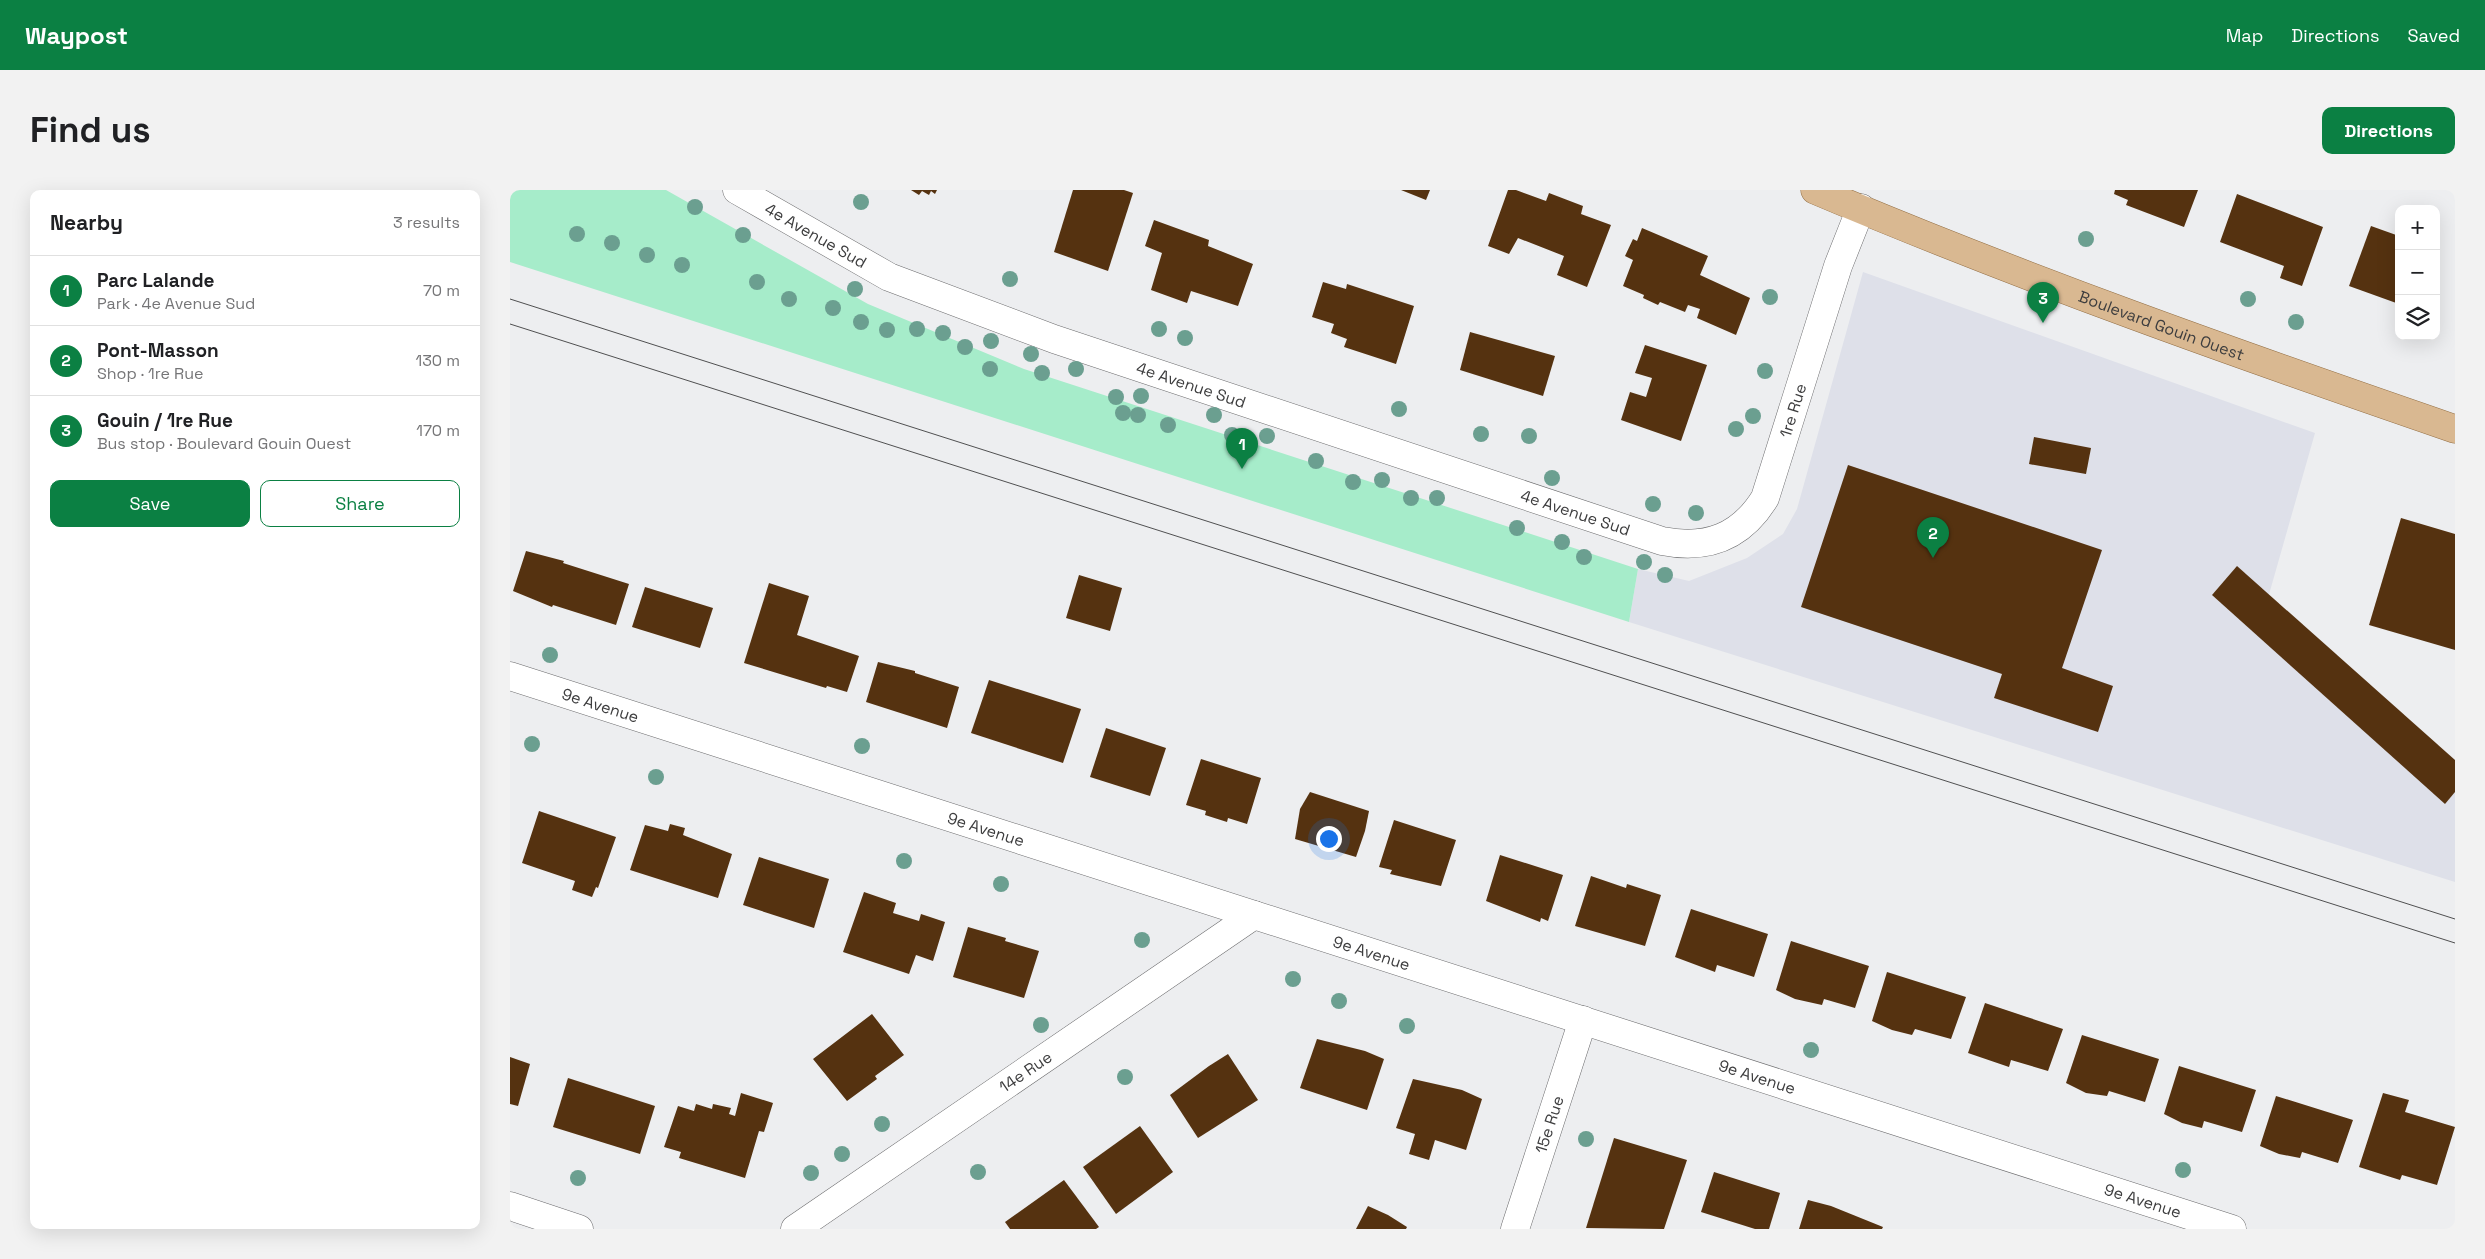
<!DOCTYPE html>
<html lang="en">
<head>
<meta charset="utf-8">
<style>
  body { margin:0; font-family:"Space Grotesk",sans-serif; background:#f2f2f2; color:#202124 }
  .controls { position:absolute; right:15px; top:15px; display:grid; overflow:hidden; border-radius:10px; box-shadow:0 5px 20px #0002 }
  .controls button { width:45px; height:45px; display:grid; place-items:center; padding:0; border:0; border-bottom:1px solid #e0e0e0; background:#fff; color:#202124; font:25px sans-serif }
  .you { position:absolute; left:818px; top:648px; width:18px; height:18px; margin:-12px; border:4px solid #fff; border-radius:50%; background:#1a73e8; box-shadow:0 0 0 8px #1a73e833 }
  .badge { display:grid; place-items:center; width:32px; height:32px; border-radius:50%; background:#0b8043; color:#fff; font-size:16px; font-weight:700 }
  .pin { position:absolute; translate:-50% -41px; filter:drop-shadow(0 1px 2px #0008) }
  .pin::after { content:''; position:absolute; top:26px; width:18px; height:15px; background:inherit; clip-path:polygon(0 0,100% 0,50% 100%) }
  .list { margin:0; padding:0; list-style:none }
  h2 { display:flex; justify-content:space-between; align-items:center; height:65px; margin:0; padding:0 20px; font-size:21px }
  h2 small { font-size:16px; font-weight:400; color:#757577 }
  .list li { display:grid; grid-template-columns:32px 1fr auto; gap:15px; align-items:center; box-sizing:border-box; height:70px; padding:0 20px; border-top:1px solid #e0e0e0 }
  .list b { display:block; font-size:19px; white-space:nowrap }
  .list p { margin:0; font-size:16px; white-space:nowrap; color:#757577 }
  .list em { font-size:16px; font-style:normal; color:#757577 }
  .actions { display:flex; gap:10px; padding:15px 20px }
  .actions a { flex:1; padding:11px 0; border:1px solid #0b8043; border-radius:10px; text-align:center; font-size:18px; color:#0b8043 }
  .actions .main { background:#0b8043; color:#fff }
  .icon { flex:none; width:28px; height:28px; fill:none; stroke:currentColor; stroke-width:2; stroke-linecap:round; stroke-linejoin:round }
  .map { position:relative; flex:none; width:1945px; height:1039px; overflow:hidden; border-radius:10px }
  header { display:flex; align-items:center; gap:30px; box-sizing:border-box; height:70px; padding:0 25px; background:#0b8043; color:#fff }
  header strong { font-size:24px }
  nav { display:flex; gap:28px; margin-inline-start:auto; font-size:18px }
  .intro { display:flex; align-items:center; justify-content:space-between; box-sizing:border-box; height:120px; padding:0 30px }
  h1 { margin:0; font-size:35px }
  .button { padding:12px 22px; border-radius:10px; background:#0b8043; color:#fff; font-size:18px; font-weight:700 }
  main { display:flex; gap:30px; padding:0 30px }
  aside { flex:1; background:#fff; border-radius:10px; box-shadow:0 5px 20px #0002 }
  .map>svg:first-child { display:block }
</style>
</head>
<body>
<header>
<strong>Waypost</strong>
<nav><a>Map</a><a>Directions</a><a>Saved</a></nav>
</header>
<div class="intro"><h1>Find us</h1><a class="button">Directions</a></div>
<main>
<aside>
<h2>Nearby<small>3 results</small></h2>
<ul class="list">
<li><span class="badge">1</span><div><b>Parc Lalande</b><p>Park · 4e Avenue Sud</p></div><em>70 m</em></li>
<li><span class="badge">2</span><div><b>Pont-Masson</b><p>Shop · 1re Rue</p></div><em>130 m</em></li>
<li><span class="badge">3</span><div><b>Gouin / 1re Rue</b><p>Bus stop · Boulevard Gouin Ouest</p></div><em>170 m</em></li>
</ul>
<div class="actions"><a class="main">Save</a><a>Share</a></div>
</aside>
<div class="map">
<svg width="1945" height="1039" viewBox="0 0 1945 1039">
  <rect width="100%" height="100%" fill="#edeef0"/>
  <path fill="#dee0e9" d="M1353,82L1805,243L1758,408L1945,589V692L1119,432L1128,379L1179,391L1237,368L1273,344L1287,319Z"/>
  <path fill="#a6ecca" d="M0,0H156L358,114L514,179L1128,379L1119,432L0,72Z"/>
  <g fill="#553210">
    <path d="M401,0H427L425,4L421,1L419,5L412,1L409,5Z"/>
    <path d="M563,0H614L623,3L598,81L544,62Z"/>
    <path d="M891,0H920L916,10Z"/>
    <path d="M998,0H1006L1036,11L1039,3L1073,16L1071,24L1101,35L1077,97L1047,85L1054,66L1008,48L999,64L978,56Z"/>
    <path d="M1605,0H1688L1674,37L1616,15L1618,10L1604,4Z"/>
    <path d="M1727,4L1813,37L1792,96L1770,88L1774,76L1710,52Z"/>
    <path d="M644,30L699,50L698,56L743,74L728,116L681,101L677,113L641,100L652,63L635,56Z"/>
    <path d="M1861,36L1889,46V114L1839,96Z"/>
    <path d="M1132,38L1198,66L1190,85L1240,108L1226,145L1187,128L1190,119L1178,115L1175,122L1150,112L1148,115L1133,108L1134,105L1113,96L1123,70L1115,66L1123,49L1127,51Z"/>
    <path d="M813,92L836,99L837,94L904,116L886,174L834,157L837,149L821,143L824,134L802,127Z"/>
    <path d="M960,142L1045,166L1033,206L950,180Z"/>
    <path d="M1135,155L1197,175L1171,251L1111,230L1120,202L1136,207L1142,188L1125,183Z"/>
    <path d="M1524,247L1581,258L1576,284L1519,274Z"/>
    <path d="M1338,275L1592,360L1552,478L1603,496L1588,542L1484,508L1492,484L1291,417Z"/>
    <path d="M1891,328L1945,344V460L1859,435Z"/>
    <path d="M16,361L54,371L53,373L119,394L106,435L43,415L42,417L3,401Z"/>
    <path d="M1727,376L1945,570V602L1935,614L1702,405Z"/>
    <path d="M569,385L612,398L600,441L556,428Z"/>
    <path d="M259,393L299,406L287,445L349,466L337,502L317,496L316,498L234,473Z"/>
    <path d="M135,397L203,418L190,458L122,437Z"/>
    <path d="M368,472L405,481V483L449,497L437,538L356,512Z"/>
    <path d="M479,490L571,519L553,573L461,543Z"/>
    <path d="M596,538L656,558L640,606L580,587Z"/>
    <path d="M691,569L751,588L737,634L718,628L717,632L695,625L696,621L676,615Z"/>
    <path d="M800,602L859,621L855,641L846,667L785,649L790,619Z"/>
    <path d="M29,621L106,647L88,698L86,697L82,707L62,700L65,691L12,673Z"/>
    <path d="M884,630L946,650L931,696L880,684L882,680L869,677Z"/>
    <path d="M160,634L175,638L173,645L222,664L208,708L120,680L135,635L158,641Z"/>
    <path d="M990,665L1053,685L1038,731L1031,728L1030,732L976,711Z"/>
    <path d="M249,667L319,689L304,738L233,715Z"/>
    <path d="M1081,686L1116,698L1117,694L1151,705L1135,756L1065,736Z"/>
    <path d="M354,702L386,713L383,723L409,731L411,724L435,732L423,771L406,765L399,784L333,762Z"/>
    <path d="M1181,719L1258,744L1244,787L1207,775L1205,782L1165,767Z"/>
    <path d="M458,737L496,748L495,751L529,761L514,808L443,787Z"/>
    <path d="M1281,751L1359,776L1345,818L1314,809L1312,815L1285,809L1266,800Z"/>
    <path d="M1377,782L1456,807L1441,849L1405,839L1402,845L1382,840L1362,831Z"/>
    <path d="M1475,813L1553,839L1538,881L1501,870L1499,877L1458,863Z"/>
    <path d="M362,824L394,865L365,886L367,889L337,911L303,869Z"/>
    <path d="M1572,845L1649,869L1635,912L1599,901L1597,906L1576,903L1556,893Z"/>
    <path d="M807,849L855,861L874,869L857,920L790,898Z"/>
    <path d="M718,864L748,910L688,948L660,905L699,876Z"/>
    <path d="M0,867L20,874L8,916L0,914Z"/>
    <path d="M1669,876L1746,900L1732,942L1694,931L1692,938L1672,933L1654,924Z"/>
    <path d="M58,888L145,916L130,964L43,937Z"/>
    <path d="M903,889L952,900L972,909L956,960L925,950L919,970L899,964L905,944L886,938Z"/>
    <path d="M231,903L263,913L254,942L249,941L235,988L169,968L171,962L154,957L168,916L184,921L186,914L202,919L203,914L221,918L219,924L225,926Z"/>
    <path d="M1873,903L1899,910L1895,922L1945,937L1927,995L1892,985L1890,990L1849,977Z"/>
    <path d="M1766,906L1843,930L1828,973L1792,962L1790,968L1769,964L1750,956Z"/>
    <path d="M630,936L663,982L606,1024L573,977Z"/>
    <path d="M1104,948L1177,970L1154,1039L1076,1038Z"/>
    <path d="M1204,982L1270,1003L1259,1039H1245L1191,1022Z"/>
    <path d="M554,990L589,1037L586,1039H500L495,1032Z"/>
    <path d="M1298,1010L1321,1016L1373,1037L1372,1039H1289Z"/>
    <path d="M858,1016L878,1025L897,1037L896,1039H846Z"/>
  </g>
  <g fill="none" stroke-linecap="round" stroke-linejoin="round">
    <g stroke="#6b6b6d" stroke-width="29">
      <g id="minor">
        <path id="s1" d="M227,0L379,87L544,149L1152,351C1197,360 1231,347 1255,308L1328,76L1351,18"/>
        <path id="s2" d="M0,486L1722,1039"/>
        <path d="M0,1016L69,1039"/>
        <path id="s3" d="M285,1039L744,725"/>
        <path id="s4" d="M1005,1039L1073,830"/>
      </g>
    </g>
    <g stroke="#926e44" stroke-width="29">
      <g id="major">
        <path id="s5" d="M1305,0C1515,89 1730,165 1945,239"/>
      </g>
    </g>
    <use href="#minor" stroke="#fff" stroke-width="28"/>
    <use href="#major" stroke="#d9b891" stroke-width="28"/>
    <g stroke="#505051" stroke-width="1">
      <path d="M0,109L1945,729"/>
      <path d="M0,134L1945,753"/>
    </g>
  </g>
  <g fill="#6b9f90">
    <circle cx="351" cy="12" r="8"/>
    <circle cx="185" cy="17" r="8"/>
    <circle cx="67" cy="44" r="8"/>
    <circle cx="233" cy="45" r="8"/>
    <circle cx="1576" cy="49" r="8"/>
    <circle cx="102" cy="53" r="8"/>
    <circle cx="137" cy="65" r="8"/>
    <circle cx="172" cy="75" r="8"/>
    <circle cx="500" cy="89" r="8"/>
    <circle cx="247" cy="92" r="8"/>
    <circle cx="345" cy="99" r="8"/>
    <circle cx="1260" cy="107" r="8"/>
    <circle cx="279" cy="109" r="8"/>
    <circle cx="1738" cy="109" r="8"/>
    <circle cx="323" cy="118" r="8"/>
    <circle cx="351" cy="132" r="8"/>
    <circle cx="1786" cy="132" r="8"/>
    <circle cx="407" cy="139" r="8"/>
    <circle cx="649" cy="139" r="8"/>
    <circle cx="377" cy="140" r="8"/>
    <circle cx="433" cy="143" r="8"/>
    <circle cx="675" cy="148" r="8"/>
    <circle cx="481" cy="151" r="8"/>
    <circle cx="455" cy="157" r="8"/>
    <circle cx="521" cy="164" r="8"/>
    <circle cx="480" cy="179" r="8"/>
    <circle cx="566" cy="179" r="8"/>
    <circle cx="1255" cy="181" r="8"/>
    <circle cx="532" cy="183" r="8"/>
    <circle cx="631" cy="206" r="8"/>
    <circle cx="606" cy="207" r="8"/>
    <circle cx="889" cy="219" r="8"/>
    <circle cx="613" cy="223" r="8"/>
    <circle cx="628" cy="225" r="8"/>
    <circle cx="704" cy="225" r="8"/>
    <circle cx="1243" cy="226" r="8"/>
    <circle cx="658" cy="235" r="8"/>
    <circle cx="1226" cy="239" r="8"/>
    <circle cx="971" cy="244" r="8"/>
    <circle cx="722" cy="245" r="8"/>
    <circle cx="757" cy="246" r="8"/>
    <circle cx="1019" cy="246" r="8"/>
    <circle cx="806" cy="271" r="8"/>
    <circle cx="1042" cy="288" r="8"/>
    <circle cx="872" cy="290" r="8"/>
    <circle cx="843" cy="292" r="8"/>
    <circle cx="901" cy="308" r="8"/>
    <circle cx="927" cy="308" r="8"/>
    <circle cx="1143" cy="314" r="8"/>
    <circle cx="1186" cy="323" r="8"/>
    <circle cx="1007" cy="338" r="8"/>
    <circle cx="1052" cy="352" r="8"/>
    <circle cx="1074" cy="367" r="8"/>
    <circle cx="1134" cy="372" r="8"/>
    <circle cx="1155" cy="385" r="8"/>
    <circle cx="40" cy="465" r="8"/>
    <circle cx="22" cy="554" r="8"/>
    <circle cx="352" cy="556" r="8"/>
    <circle cx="146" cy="587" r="8"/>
    <circle cx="394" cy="671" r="8"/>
    <circle cx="491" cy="694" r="8"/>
    <circle cx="632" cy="750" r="8"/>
    <circle cx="783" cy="789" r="8"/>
    <circle cx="829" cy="811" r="8"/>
    <circle cx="531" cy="835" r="8"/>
    <circle cx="897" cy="836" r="8"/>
    <circle cx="1301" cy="860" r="8"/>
    <circle cx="615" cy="887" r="8"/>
    <circle cx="372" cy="934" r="8"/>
    <circle cx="1076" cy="949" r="8"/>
    <circle cx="332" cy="964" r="8"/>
    <circle cx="1673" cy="980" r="8"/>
    <circle cx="468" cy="982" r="8"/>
    <circle cx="301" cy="983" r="8"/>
    <circle cx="68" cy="988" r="8"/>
  </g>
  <g text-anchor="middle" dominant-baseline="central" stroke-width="5" stroke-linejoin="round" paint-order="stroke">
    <g font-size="16" fill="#3d3d3e" stroke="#fff">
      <text stroke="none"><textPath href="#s1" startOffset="91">4e Avenue Sud</textPath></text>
      <text stroke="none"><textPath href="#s5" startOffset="372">Boulevard Gouin Ouest</textPath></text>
      <text stroke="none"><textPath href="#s1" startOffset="496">4e Avenue Sud</textPath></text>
      <text stroke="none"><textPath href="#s1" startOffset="1204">1re Rue</textPath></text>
      <text stroke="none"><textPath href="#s1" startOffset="901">4e Avenue Sud</textPath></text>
      <text stroke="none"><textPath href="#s2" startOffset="95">9e Avenue</textPath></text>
      <text stroke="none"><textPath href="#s2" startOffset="500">9e Avenue</textPath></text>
      <text stroke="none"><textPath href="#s2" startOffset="905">9e Avenue</textPath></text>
      <text stroke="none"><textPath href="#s3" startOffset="279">14e Rue</textPath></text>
      <text stroke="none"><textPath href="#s2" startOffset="1310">9e Avenue</textPath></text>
      <text stroke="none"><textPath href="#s4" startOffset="110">15e Rue</textPath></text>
      <text stroke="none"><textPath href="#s2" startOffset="1715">9e Avenue</textPath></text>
    </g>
  </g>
</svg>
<div class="controls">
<button>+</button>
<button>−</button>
<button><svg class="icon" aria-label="layers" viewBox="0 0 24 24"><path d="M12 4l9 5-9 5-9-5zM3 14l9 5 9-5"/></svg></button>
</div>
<div class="you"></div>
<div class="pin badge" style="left:732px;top:279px">1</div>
<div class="pin badge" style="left:1423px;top:368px">2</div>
<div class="pin badge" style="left:1533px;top:133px">3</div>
</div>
</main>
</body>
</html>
